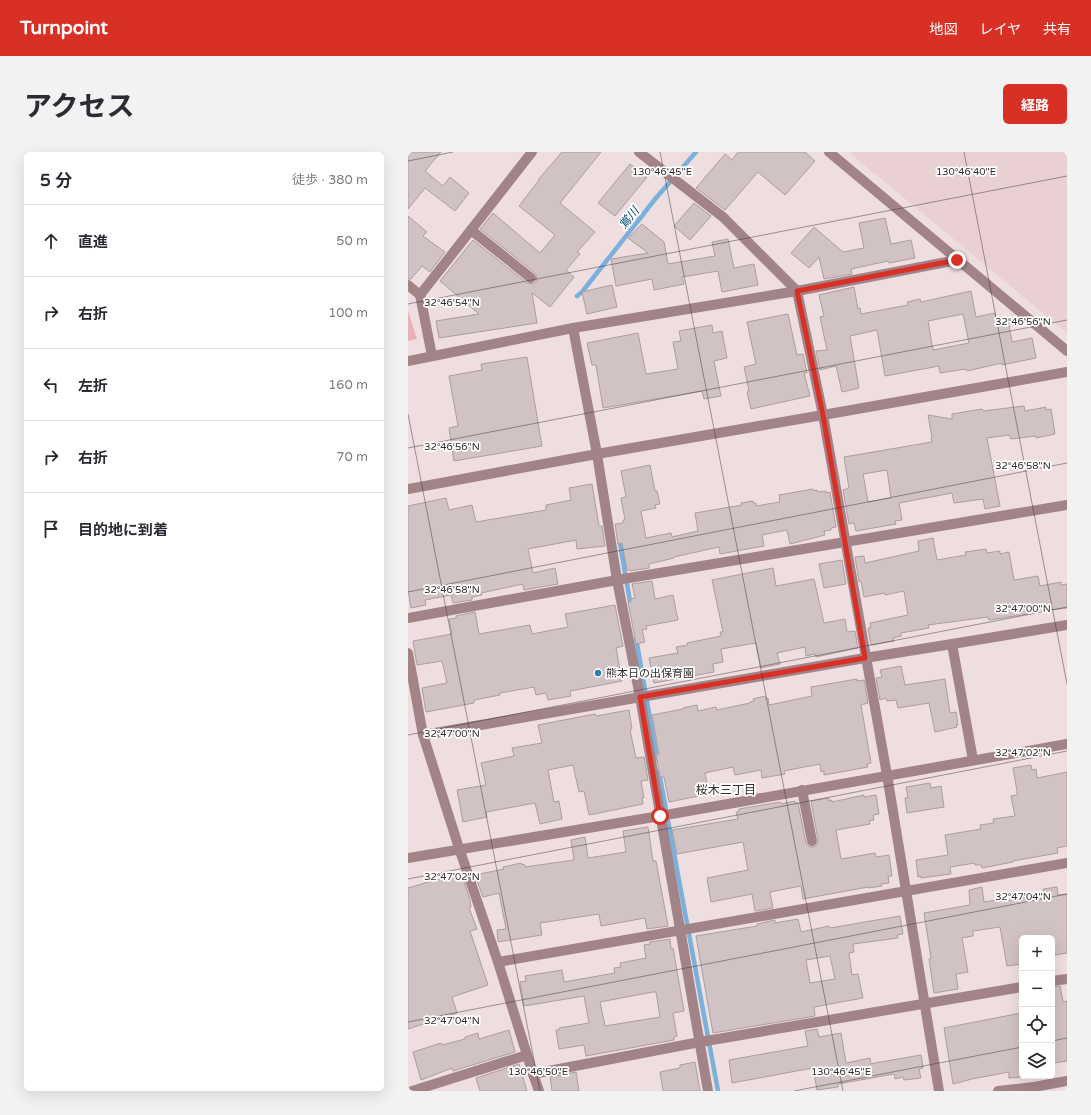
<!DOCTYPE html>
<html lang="ja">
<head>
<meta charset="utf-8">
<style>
  body { margin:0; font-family:"Varela Round","Noto Sans JP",sans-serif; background:#f2f2f3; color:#2b2b33 }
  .controls { position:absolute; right:12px; bottom:12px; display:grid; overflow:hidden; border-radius:6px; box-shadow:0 4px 16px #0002 }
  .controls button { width:36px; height:36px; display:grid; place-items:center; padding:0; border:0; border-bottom:1px solid #e1e1e2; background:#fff; color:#2b2b33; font:20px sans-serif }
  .stop { position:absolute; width:12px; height:12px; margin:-9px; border:3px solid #d93025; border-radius:50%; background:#fff }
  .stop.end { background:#d93025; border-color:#fff; box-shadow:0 1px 4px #0008 }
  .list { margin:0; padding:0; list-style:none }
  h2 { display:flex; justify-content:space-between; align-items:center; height:52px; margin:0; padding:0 16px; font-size:17px }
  h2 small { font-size:13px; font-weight:400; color:#7c7c81 }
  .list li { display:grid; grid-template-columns:26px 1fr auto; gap:12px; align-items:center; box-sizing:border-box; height:72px; padding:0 16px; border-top:1px solid #e1e1e2 }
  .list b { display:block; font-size:15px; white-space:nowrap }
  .list em { font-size:13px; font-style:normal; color:#7c7c81 }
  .icon { flex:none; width:22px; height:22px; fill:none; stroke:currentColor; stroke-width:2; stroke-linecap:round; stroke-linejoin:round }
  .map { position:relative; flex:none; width:659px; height:939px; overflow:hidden; border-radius:6px }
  header { display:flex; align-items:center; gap:24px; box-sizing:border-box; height:56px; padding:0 20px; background:#d93025; color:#fff }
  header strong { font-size:19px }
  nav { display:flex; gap:22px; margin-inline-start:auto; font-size:14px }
  .intro { display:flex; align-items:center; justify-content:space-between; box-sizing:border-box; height:96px; padding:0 24px }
  h1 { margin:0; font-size:28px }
  .button { padding:10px 18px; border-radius:6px; background:#d93025; color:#fff; font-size:14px; font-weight:700 }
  main { display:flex; gap:24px; padding:0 24px }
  aside { flex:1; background:#fff; border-radius:6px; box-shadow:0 4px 16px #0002 }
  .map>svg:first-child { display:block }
</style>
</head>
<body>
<header>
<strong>Turnpoint</strong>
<nav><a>地図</a><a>レイヤ</a><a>共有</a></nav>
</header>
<div class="intro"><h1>アクセス</h1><a class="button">経路</a></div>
<main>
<aside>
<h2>5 分<small>徒歩 · 380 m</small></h2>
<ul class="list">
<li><svg class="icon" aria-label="ahead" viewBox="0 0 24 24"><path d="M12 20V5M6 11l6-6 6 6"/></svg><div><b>直進</b></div><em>50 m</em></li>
<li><svg class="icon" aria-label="right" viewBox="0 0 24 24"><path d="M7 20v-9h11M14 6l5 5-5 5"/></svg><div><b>右折</b></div><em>100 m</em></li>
<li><svg class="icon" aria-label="left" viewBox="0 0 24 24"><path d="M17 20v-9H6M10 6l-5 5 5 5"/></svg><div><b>左折</b></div><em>160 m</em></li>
<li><svg class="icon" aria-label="right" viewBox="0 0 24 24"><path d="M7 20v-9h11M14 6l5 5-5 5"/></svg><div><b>右折</b></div><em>70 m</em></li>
<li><svg class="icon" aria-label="arrive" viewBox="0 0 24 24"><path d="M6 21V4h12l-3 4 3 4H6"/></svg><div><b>目的地に到着</b></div></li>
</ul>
</aside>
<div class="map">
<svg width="659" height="939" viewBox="0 0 659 939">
  <rect width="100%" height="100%" fill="#eedee0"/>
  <path fill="#e9d0d3" d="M445,0H659V181L443,2Z"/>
  <path fill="#eab0b9" d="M0,159L9,187L0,189Z"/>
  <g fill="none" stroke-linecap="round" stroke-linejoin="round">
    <g stroke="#7ab0d9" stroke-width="4.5">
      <path d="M169,144L174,140L248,46L288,0"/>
      <path d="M211,386L223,455"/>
      <path d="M228,486L249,607"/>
      <path d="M251,620L310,939"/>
    </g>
  </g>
  <g fill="#d1c2c4" stroke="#ac9d9f" fill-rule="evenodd">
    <path d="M0,0H33L17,19L35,34L42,25L61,41L47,59L17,36L0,57Z"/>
    <path d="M154,0H193L152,51L187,80L169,100L172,102L158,118L166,125L142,155L124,141L129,171L31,186L28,169L71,162L32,129L65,88L119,131L125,132L128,130L129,124L127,121L72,77L85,61L132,101L147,83L111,54L131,28H130Z"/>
    <path d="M330,0H397L407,9L377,43L350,20L317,58L288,36L317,2L324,8Z"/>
    <path d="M222,12L239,25L207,64L190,51Z"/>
    <path d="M286,51L303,64L282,88L266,74Z"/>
    <path d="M0,64L19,80L15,84L37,100L22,120L14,114L3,127H0Z"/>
    <path d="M477,66L483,92L503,88L507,106L481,111L480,109L443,117L444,122L416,127L411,105L401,116L383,101L406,75L435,100L456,96L451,71Z"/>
    <path d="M234,72L256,90L260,112L307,104L304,90L320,87L326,116L346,112L350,133L314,140L310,119L274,125L276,132L246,138L244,127L208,134L203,107L240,101L220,86Z"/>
    <path d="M204,133L209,155L179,162L174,140Z"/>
    <path d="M446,135L450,157L452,156L453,162L500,153L499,150L512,147L513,150L563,139L568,165L587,161L588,169L600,167L604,190L624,186L628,206L594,213V211L559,219L558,217L532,221L531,214L477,224L469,178L442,184L451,236L434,240L428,214L412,218L408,199L419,198L412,165L416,164L411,143ZM555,162L561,191L525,198L520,169Z"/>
    <path d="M380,162L389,203L395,202L399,221H396L402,244L343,257L339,240L341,239L336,215L348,212L339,170Z"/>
    <path d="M304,173L305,181L314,179L319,206L306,209L313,244L296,247L294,239L195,256L188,213H184L179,191L230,181L238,222L270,217L265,190L273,189L271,179Z"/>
    <path d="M119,205L134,294L46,309L41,276L50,274L41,224L74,218L73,212Z"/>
    <path d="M616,254L617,259L638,255V258L643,257L647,282L628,286V284L603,287L601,283L579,286L592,354L577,357L575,347L546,351L544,341L491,351L494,368L487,369L488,372L448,379L446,371L441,372L435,338L441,336L436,305L524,290L523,286H524L520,263L544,267V262L574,257L575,259ZM479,318L483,346L460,350L455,322Z"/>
    <path d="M242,313L247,339H249L252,352L247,353L248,356L233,359L238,386L263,381L264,385L290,379L287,361L334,353L333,351L345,349V351H348V354L372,350L371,343L405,337L406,339L409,338V340L418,339V341L422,340L428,375L423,376V378L416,379L417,383L382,392L379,378L354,383L356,394L312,402L311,395L266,405V406L241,412V416L222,419V418H219L214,391L210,392L207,372L215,371V368H217L213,346L218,345L213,319Z"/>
    <path d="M184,332L191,374H194L197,394L169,397L168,388L120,397L125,421L147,416L150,432L116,438L115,432L73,441L74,443L64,445V448L45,451L43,443L17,448L18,453L3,456L0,438V354L38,346L41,358L64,353L68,370L138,358V353L163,348L161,336Z"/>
    <path d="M525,386L529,408L558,403L557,400L578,397L579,401L592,399V402L601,400L606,428L630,424L632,434L653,430V433L659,432V456L643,458L642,455L620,460V462L581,468L580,465L520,473L521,476L493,481V484L485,486L486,489L463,493L460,476H463L462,471L500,463L496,439L477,443V441L456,445L453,429L451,430L447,405L456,404L457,411L511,399L510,389Z"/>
    <path d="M434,408L438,432L416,436L411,412Z"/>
    <path d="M365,416L368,434L406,427L416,471L437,467L439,480L447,479L450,496L408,505L407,502L398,504L397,495L369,501L372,512L353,516L348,491L313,497L315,510L305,512L306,520L246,531L241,506L270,501L268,495L280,493L279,491L313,484L312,480H315L304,428Z"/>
    <path d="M244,429L247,447L265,443L270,468L238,474L239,477L234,478L237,490L228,492L220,450H223V447L227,446L224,432Z"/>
    <path d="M207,453L215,494L208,496L214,529L162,539L163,544L140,548L138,541L128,543L126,535L92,541V543L66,548V551L18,560L14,536L39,531L34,509L9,513L5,489L44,482L41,467L48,466V464L67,460L71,482L122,473L124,482L160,475L157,462Z"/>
    <path d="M493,514L497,533L537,527L542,561L548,560L550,573H548L549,575L527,580L521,551L490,556L488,548L479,549L478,546L472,548L468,526L474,525L472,518Z"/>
    <path d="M449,527V529L456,528L460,551L453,553L463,611L459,612L460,615L416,623V619L413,620L412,612L376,619L377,622L354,626L353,618L327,623L325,615L297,621L301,642L261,650L256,625H252L248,602H251L244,563L275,557V556L289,553L290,559L308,555L309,558L342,551V550L346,549L345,547L357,544L358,547L360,546L361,553L404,544L403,535Z"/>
    <path d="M221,558L224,577L222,578L228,606L236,605L240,628L233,629L236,646H234L235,652L181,663L176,639L171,640L165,613L140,618L146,650L151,649L154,667L132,672L127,651L78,660L79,665L55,670L49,638L78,633L73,611L106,604L104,596L134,591L130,573L187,562L188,564Z"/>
    <path d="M623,613L624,618L628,617L629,626L659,620V694L649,696L650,701L605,709V710L574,716L573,713H567V711L542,715L543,722L513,726V724L510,725L508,708L540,703L537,683L573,677L572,673L586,671L585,667L607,664L603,644L609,643V639L605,616Z"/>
    <path d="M522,631L523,636L533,634L536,655L499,661L497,646H500L498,635Z"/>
    <path d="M456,643V645L468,643L471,662L465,663L466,668L461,669L462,672L428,678L433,707L467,701L468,705L481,703L484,724H480L481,731L473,732L474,734L460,736V735L395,747L393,734L362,740L365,756L347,759L344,742L303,750L299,726L340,718L335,690L269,702L264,678L330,667L328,660H331V657L372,650L373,652L387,649V651H390L398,691L402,695H406L410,691V688L403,649L421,646V649L424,648V650Z"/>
    <path d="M240,675L245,709H248L260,774L239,777L237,766L193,774L191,762L132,771L134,783L90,790L89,778L98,777L91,741L75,745L67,723L96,717L95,715L113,711L114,713L116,712L117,715L166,708L163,688L177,685L180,706L218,700L215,679Z"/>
    <path d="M51,721L53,727L55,726L62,748L63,755L61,756L69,777L62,779L80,833L44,845L49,861L0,877V736Z"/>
    <path d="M574,735L576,750L595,747L596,749L636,742L635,737L649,735L650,743L659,742V801L647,803L644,786H614V812L599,814L592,775L565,779V784L554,786L560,820L548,822L550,837L526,841L521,807L523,806L516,761L562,753L561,738Z"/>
    <path d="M492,764L495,782L489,783L490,786L445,792L446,800L441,801L444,823L450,822L455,846L406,855L407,864L305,881L288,784L349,774V772L367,768V771L390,767L393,780L421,774L422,776ZM422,804L427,827L402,831L398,808Z"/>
    <path d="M262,787L263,797L265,796L276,859L265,861L269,884L266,885V888L178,904L176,893L151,897L148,878H151V876L181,871L176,844L116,854L112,830L118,829L117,824L154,818L156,830L207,821L206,816L213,815L212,811L238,806L236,793L242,792V790ZM245,840H248L252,865L197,874L192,850Z"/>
    <path d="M652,834L655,850L659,849V909L644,911V835Z"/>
    <path d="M613,861L614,868V925L601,926V920L564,927L545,932L536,876Z"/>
    <path d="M409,877L411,885L433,881L438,911L462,906L463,912L467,911L513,903L515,916L511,917L513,926L496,928L495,925L487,927L486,922L430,932V935L409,938L405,916L324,931L321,908L400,894L397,879Z"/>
    <path d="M101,878L107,900L45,919L44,916L13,928L5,900L33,891L34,893L57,887V885L70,881L71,887Z"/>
    <path d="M287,910L292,939H255L252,920L272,916V913Z"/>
    <path d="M111,912L119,939H72L68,926Z"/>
    <path d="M168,920L171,939H144L142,925Z"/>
  </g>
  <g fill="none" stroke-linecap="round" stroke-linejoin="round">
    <g stroke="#a28488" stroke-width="10">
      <path d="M231,0L315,65L389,139L415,263L479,623L531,939"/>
      <path d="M421,0L659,199"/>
      <path d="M63,78L123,126"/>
      <path d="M0,133L12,143L24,204"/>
      <path d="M12,143L124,0"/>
      <path d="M165,176L189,302L209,428L232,545L300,939"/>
      <path d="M0,209L165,176L389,139L549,108"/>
      <path d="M0,337L189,302L415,263L659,220"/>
      <path d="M0,466L209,428L659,353"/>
      <path d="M0,501L15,583L51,696L90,810L659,711"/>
      <path d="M15,583L457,506L544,492"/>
      <path d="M565,608L544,492L659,473"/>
      <path d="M394,638L404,689"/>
      <path d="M0,706L252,664L659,592"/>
      <path d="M90,810L125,922L292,890L614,835"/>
      <path d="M644,829L659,827"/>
      <path d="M125,922L131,939"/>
      <path d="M4,939L119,903"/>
      <path d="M590,939L626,935L659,929"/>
    </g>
  </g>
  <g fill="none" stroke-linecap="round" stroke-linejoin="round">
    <path stroke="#d93025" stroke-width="5" d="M252,664L232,545L457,506L415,263L389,139L549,108"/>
  </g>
  <path fill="none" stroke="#352e2f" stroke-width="1" stroke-opacity="0.45" d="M252,0L435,939M556,0L659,532M0,9L45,0M0,152L659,24M0,262L132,939M0,296L659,168M0,440L659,311M0,583L659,455M0,727L659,599M0,870L659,742M644,889L659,886M386,939L614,895"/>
  <circle fill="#327cb0" stroke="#fff" stroke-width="1.5" cx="190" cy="521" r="4"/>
  <g text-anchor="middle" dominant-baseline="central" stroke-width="3.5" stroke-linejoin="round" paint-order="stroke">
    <g font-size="11" fill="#352e2f" stroke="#fff" text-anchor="start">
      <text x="198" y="521">熊本日の出保育園</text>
    </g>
    <g font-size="12" font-style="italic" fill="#02476e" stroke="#fff">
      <text transform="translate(221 66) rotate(-51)">鴬川</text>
    </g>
    <g font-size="12" fill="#352e2f" stroke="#fff">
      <text x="318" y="638">桜木三丁目</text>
    </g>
  </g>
  <g font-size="10" text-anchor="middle" fill="#352e2f" stroke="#fff" stroke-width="3.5" stroke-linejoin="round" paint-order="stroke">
    <text x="254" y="23">130°46'45"E</text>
    <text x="558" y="23">130°46'40"E</text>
    <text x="44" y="154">32°46'54"N</text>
    <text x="615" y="173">32°46'56"N</text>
    <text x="44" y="298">32°46'56"N</text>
    <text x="615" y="317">32°46'58"N</text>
    <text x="44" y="441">32°46'58"N</text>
    <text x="615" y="460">32°47'00"N</text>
    <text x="44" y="585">32°47'00"N</text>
    <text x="615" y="604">32°47'02"N</text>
    <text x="44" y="728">32°47'02"N</text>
    <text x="615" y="748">32°47'04"N</text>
    <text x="44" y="872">32°47'04"N</text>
    <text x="130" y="923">130°46'50"E</text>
    <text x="433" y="923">130°46'45"E</text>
  </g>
</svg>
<div class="controls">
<button>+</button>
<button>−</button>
<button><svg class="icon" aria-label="locate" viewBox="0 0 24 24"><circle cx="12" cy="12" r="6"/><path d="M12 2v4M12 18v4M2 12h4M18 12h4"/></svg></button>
<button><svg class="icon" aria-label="layers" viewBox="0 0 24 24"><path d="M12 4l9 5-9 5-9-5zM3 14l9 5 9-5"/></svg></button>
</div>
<div class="stop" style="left:252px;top:664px"></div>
<div class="stop end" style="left:549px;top:108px"></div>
</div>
</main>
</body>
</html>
